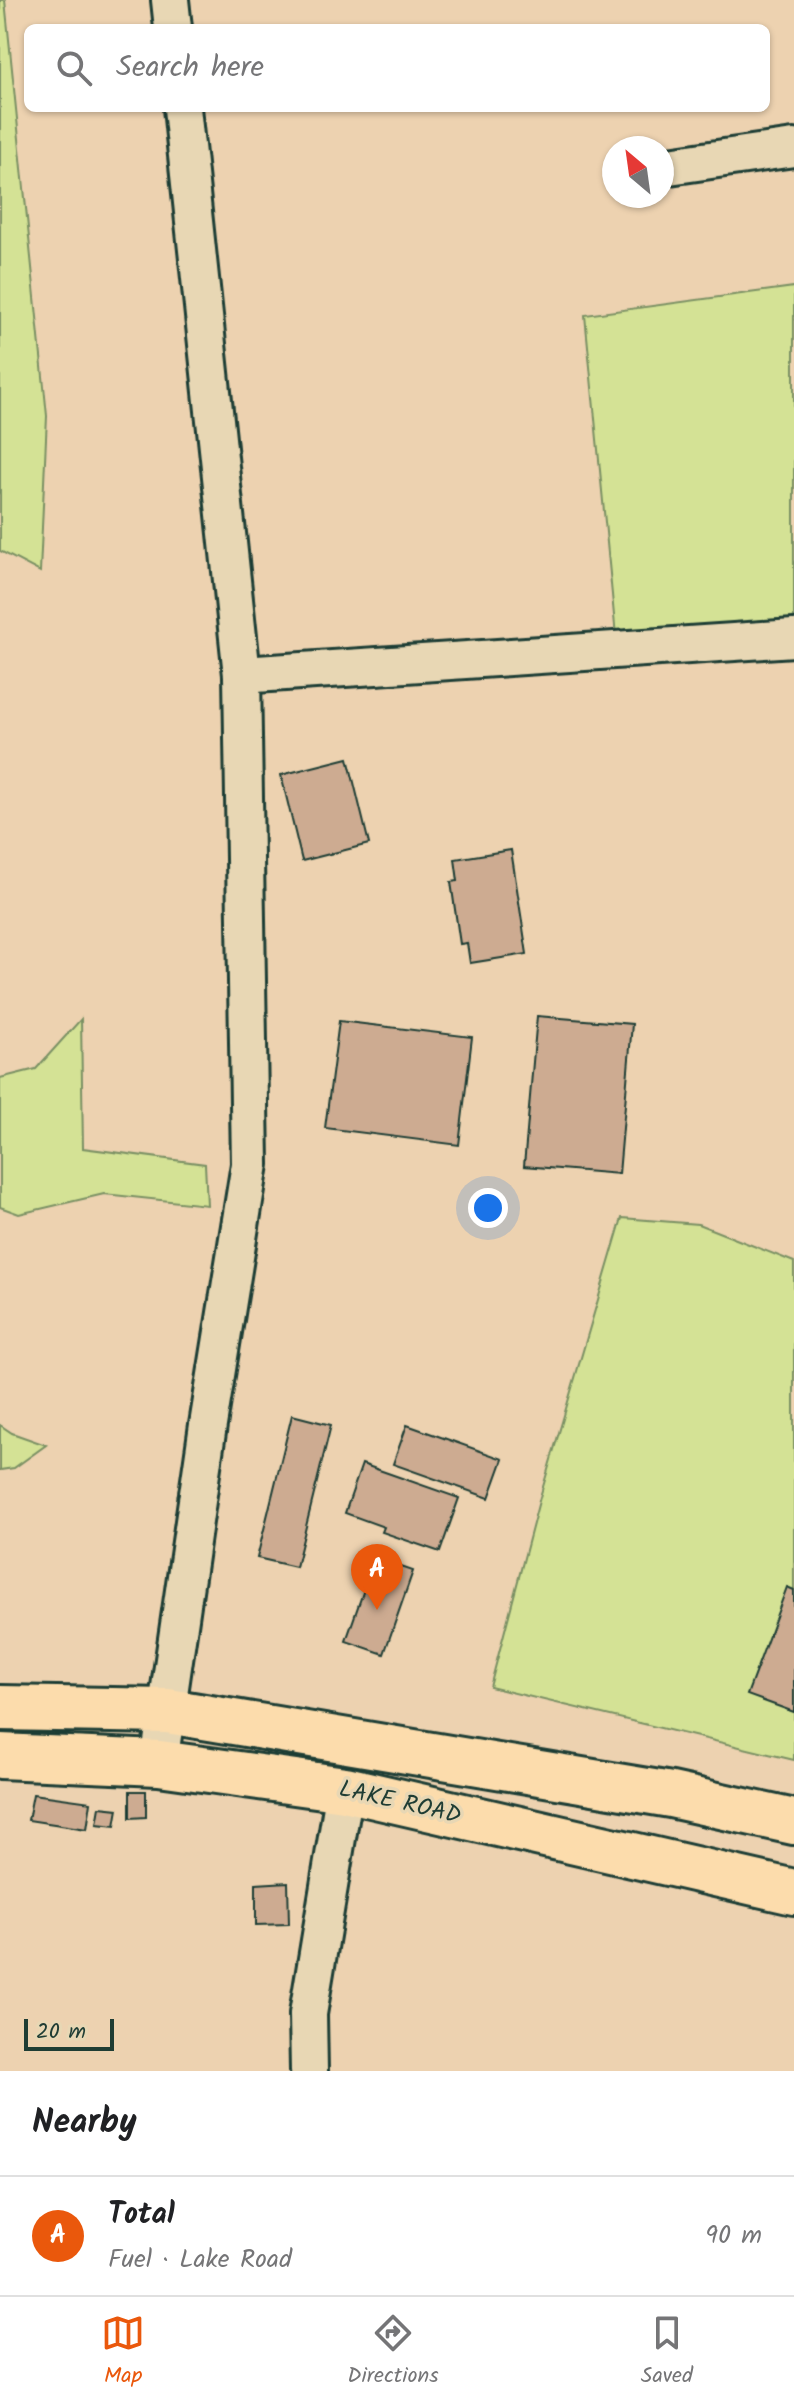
<!DOCTYPE html>
<html lang="en">
<head>
<meta charset="utf-8">
<style>
  body { margin:0; font-family:Kalam,sans-serif; background:#f2f2f2; color:#202124 }
  .compass { position:absolute; left:602px; top:136px; width:72px; height:72px; border-radius:50%; background:#fff; box-shadow:0 2px 6px #0004; rotate:331deg }
  .scale { position:absolute; left:24px; bottom:20px; width:90px; box-sizing:border-box; padding-left:8px; border:4px solid #1f3d34; border-top:0; font-size:22px; line-height:28px; white-space:nowrap; color:#1f3d34; -webkit-text-stroke:6px #e8d7b4; paint-order:stroke }
  .you { position:absolute; left:488px; top:1208px; width:28px; height:28px; margin:-20px; border:6px solid #fff; border-radius:50%; background:#1a73e8; box-shadow:0 0 0 12px #1a73e833 }
  .badge { display:grid; place-items:center; width:52px; height:52px; border-radius:50%; background:#ea580c; color:#fff; font-size:26px; font-weight:700 }
  .pin { position:absolute; translate:-50% -66px; filter:drop-shadow(0 2px 4px #0008) }
  .pin::after { content:''; position:absolute; top:42px; width:28px; height:24px; background:inherit; clip-path:polygon(0 0,100% 0,50% 100%) }
  .list { margin:0; padding:0; list-style:none }
  h2 { display:flex; justify-content:space-between; align-items:center; height:104px; margin:0; padding:0 32px; font-size:34px }
  h2 small { font-size:26px; font-weight:400; color:#757577 }
  .list li { display:grid; grid-template-columns:52px 1fr auto; gap:24px; align-items:center; box-sizing:border-box; height:120px; padding:0 32px; border-top:2px solid #e0e0e0 }
  .list b { display:block; font-size:30px; white-space:nowrap }
  .list p { margin:0; font-size:26px; white-space:nowrap; color:#757577 }
  .list em { font-size:26px; font-style:normal; color:#757577 }
  .icon { flex:none; width:44px; height:44px; fill:none; stroke:currentColor; stroke-width:2; stroke-linecap:round; stroke-linejoin:round }
  .map { position:relative; flex:none; width:794px; height:2071px; overflow:hidden }
  .search { position:absolute; background:#fff; box-shadow:0 2px 6px #0004; left:24px; right:24px; top:24px; height:88px; display:flex; align-items:center; gap:20px; box-sizing:border-box; padding:0 28px; border-radius:12px; color:#757577; font-size:30px }
  .sheet { height:224px; background:#fff }
  nav { display:flex; justify-content:space-around; align-items:center; box-sizing:border-box; height:112px; border-top:2px solid #e0e0e0; background:#fff; font-size:22px; color:#757577 }
  nav a { display:grid; justify-items:center; gap:4px }
  nav .on { color:#ea580c }
  .map>svg:first-child { display:block }
</style>
</head>
<body>
<div class="map">
<svg width="794" height="2071" viewBox="0 0 794 2071">
  <rect width="100%" height="100%" fill="#edd2b0"/>
  <filter id="ink" filterUnits="userSpaceOnUse"><feTurbulence type="fractalNoise" baseFrequency=".0125" numOctaves="2"/><feDisplacementMap in="SourceGraphic" scale="16" xChannelSelector="R" yChannelSelector="G"/><feConvolveMatrix kernelMatrix="1 2 1 2 8 2 1 2 1" color-interpolation-filters="sRGB"/></filter>
  <g filter="url(#ink)">
    <g fill="#d4e295" stroke="#7a9064" stroke-width="2">
      <path d="M0,0H5L47,416L40,572L0,551Z"/>
      <path d="M794,287V656L616,636L585,315Z"/>
      <path d="M81,1019L83,1148L205,1164L207,1205L104,1194L19,1214L0,1207V1078L36,1069Z"/>
      <path d="M622,1218L698,1224L794,1262V1760L490,1687L540,1497Z"/>
      <path d="M0,1425L12,1433L46,1445L14,1468L0,1470Z"/>
    </g>
    <g fill="#cdab91" stroke="#1f3d34" stroke-width="2">
      <path d="M348,758L369,844L302,861L281,775Z"/>
      <path d="M511,850L527,954L470,963L467,943L460,944L451,882L458,881L455,859Z"/>
      <path d="M537,1016L632,1024L619,1174L524,1166Z"/>
      <path d="M339,1021L472,1037L459,1145L325,1128Z"/>
      <path d="M292,1415L331,1425L296,1567L257,1558Z"/>
      <path d="M407,1425L503,1459L489,1498L393,1464Z"/>
      <path d="M362,1464L459,1498L440,1552L382,1532L384,1527L345,1513Z"/>
      <path d="M375,1558L413,1571L384,1654L346,1641Z"/>
      <path d="M787,1587L794,1590V1712L747,1695Z"/>
      <path d="M130,1791H146V1817L130,1818Z"/>
      <path d="M33,1794L91,1802L87,1829L28,1820Z"/>
      <path d="M100,1807L118,1809L115,1826L97,1824Z"/>
      <path d="M288,1882L289,1924L256,1925V1884Z"/>
    </g>
    <g fill="none" stroke-linecap="round" stroke-linejoin="round">
      <g stroke="#1f3d34" stroke-width="42">
        <g id="minor">
          <path d="M170,0L173,28"/>
          <path d="M662,167L794,148"/>
          <path d="M242,675L794,638"/>
          <path d="M159,1763L208,1425L250,1164L242,675L182,108"/>
          <path d="M309,2071L308,2014L345,1789"/>
        </g>
      </g>
      <g stroke="#1f3d34" stroke-width="50">
        <g id="major">
          <path d="M0,1708L168,1711L671,1795L794,1822"/>
          <path d="M0,1756L159,1763L345,1789L794,1892"/>
        </g>
      </g>
      <use href="#minor" stroke="#e8d7b4" stroke-width="36"/>
      <use href="#major" stroke="#fcdcac" stroke-width="44"/>
    </g>
  </g>
  <g text-anchor="middle" dominant-baseline="central" stroke-width="7" stroke-linejoin="round" paint-order="stroke">
    <g font-size="24" fill="#1f3d34" stroke="#e8d7b4">
      <text transform="translate(400 1803) rotate(13)">LAKE ROAD</text>
    </g>
  </g>
</svg>
<svg class="compass" viewBox="-18 -18 36 36"><path d="M0-13l5 13h-10z" fill="#e53935"/><path d="M0 13l5-13h-10z" fill="#757577"/></svg>
<div class="scale">20 m</div>
<div class="you"></div>
<div class="pin badge" style="left:377px;top:1610px">A</div>
<div class="search"><svg class="icon" aria-label="search" viewBox="0 0 24 24"><circle cx="10" cy="10" r="6"/><path d="M15 15l6 6"/></svg>Search here</div>
</div>
<section class="sheet">
<h2>Nearby<small></small></h2>
<ul class="list">
<li><span class="badge">A</span><div><b>Total</b><p>Fuel · Lake Road</p></div><em>90 m</em></li>
</ul>
</section>
<nav>
<a class="on"><svg class="icon" aria-label="map" viewBox="0 0 24 24"><path d="M3 6l6-2 6 2 6-2v14l-6 2-6-2-6 2zM9 4v14M15 6v14"/></svg>Map</a>
<a><svg class="icon" aria-label="directions" viewBox="0 0 24 24"><path d="M12 3l9 9-9 9-9-9zM9 14v-3h6M13 9l2 2-2 2"/></svg>Directions</a>
<a><svg class="icon" aria-label="saved" viewBox="0 0 24 24"><path d="M7 4h10v16l-5-4-5 4z"/></svg>Saved</a>
</nav>
</body>
</html>
